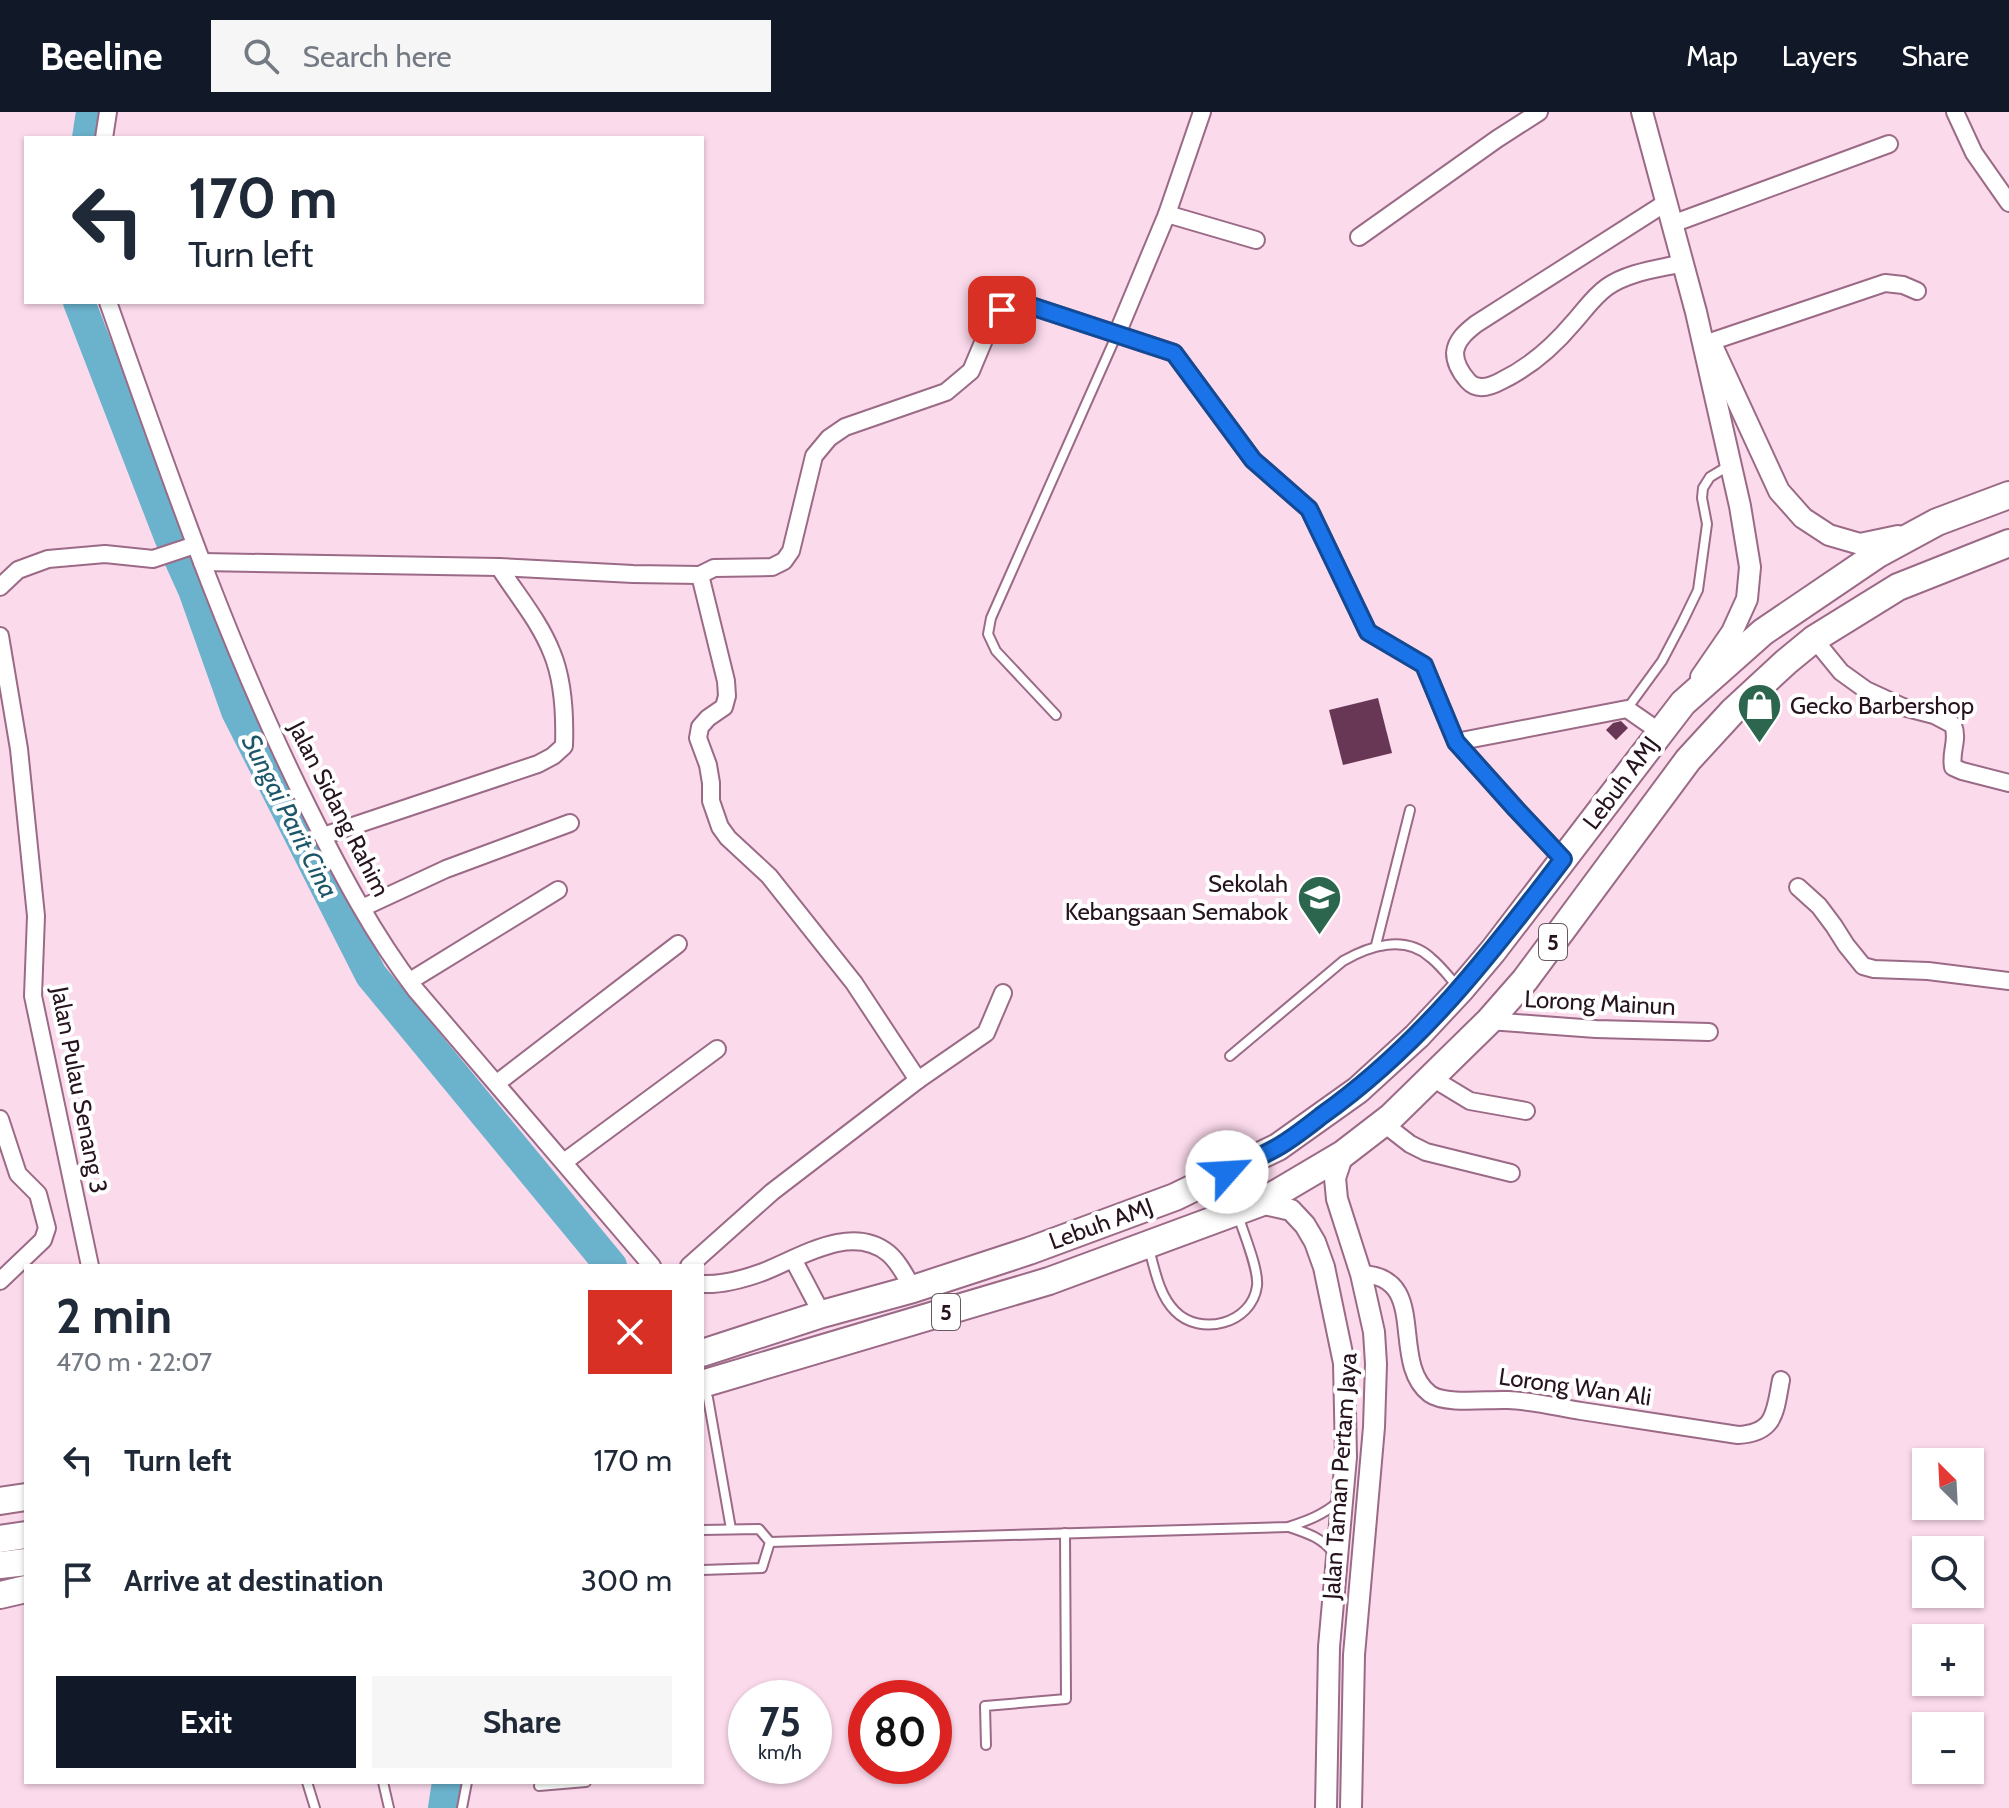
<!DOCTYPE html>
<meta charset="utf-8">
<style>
:root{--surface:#fff;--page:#f6f6f7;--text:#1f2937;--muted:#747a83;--accent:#111827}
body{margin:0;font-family:Cabin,sans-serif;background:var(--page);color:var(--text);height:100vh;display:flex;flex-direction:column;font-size:30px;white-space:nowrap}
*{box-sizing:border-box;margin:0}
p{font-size:26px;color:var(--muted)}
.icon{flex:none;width:44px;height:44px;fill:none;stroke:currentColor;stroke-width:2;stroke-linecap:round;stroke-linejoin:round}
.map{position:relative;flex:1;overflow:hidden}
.side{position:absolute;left:24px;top:1152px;width:680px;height:520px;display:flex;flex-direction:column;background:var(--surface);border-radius:0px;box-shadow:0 2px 6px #0004}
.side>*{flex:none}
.top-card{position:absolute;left:24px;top:24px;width:680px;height:168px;border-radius:0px;box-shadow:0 2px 6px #0004;background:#fff;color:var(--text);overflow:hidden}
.needle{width:52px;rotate:336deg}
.fabs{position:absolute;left:1912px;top:1336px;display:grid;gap:16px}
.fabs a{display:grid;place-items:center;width:72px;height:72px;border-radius:0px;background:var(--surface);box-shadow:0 2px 6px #0004;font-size:40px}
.speed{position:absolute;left:728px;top:1568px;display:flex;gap:16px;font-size:40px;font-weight:700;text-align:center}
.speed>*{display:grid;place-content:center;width:104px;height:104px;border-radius:50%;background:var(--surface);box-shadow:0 2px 6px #0004;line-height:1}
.speed small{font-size:20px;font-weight:400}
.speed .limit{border:12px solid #d22;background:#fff;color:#111}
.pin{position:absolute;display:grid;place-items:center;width:68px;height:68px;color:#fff;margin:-34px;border-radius:16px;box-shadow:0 4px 12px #0006}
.me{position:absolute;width:88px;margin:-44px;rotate:64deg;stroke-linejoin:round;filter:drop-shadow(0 0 6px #0008)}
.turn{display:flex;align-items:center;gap:28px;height:168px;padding:0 32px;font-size:36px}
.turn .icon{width:104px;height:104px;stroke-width:2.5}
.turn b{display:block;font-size:56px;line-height:68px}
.round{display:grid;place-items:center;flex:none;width:84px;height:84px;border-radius:0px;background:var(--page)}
.headline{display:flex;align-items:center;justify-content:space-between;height:136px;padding:0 32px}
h1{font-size:48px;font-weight:800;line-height:60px}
.button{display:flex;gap:16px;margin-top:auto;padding:16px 32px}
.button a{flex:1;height:92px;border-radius:0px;background:var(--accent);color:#fff;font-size:32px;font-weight:800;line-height:92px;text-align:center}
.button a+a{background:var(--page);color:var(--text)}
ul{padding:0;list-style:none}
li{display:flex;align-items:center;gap:24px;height:120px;padding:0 32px}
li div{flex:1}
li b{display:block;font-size:30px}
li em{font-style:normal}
header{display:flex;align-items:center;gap:48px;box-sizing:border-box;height:112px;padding:0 40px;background:var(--accent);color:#fff}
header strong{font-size:38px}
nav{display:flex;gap:44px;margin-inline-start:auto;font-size:28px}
.search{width:560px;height:72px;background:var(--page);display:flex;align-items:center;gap:20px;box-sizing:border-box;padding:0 28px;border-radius:0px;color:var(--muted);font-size:30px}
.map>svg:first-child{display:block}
</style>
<header>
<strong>Beeline</strong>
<div class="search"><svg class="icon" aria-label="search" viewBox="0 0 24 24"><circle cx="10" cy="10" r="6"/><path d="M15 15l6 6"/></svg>Search here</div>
<nav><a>Map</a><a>Layers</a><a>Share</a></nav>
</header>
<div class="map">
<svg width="2009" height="1696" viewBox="0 0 2009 1696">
<rect width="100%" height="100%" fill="#fbdaec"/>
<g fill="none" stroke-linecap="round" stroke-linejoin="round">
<!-- river -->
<g stroke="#6bb2cd" stroke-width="32">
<path d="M88 26 92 0"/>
<path d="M79 190 170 425 194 478 237 599 371 863 611 1154"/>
<path d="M444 1696 448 1670"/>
</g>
</g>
<!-- building -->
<g fill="#683755">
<path d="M1378 586 1392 641 1343 653 1329 598Z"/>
<path d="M1621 609 1628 616 1616 628 1606 618 1613 611Z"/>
</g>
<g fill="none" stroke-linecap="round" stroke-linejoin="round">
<defs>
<g id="service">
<path d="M1627 597 1662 549 1682 511 1698 478 1707 412 1702 386 1703 376 1710 365 1730 353"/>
<path d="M1056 603 996 539 988 522 991 506 1117 222"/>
<path d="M1376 833 1410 698"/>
<path d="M1230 944 1343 849C1369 834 1405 822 1431 846 1441 854 1449 865 1457 874"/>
<path d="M1149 1137C1155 1158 1159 1183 1175 1199 1200 1225 1252 1212 1257 1174 1259 1157 1243 1120 1238 1103"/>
<path d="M708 1286 731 1417"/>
<path d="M1289 1415C1307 1421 1323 1426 1334 1442"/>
<path d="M702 1418 759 1417 770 1430 762 1456 702 1458"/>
<path d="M770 1430 1288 1415C1307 1409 1323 1403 1338 1390"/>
<path d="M986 1633 985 1594 1066 1587 1065 1421"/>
<path d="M307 1670 315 1696"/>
<path d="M383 1670 389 1696"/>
<path d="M539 1674 586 1670"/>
<path d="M462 1696 467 1670"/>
</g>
<g id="minor">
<path d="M1955 0 1974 41 2009 91"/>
<path d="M104 26 108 0"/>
<path d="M1667 90 1476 212C1467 219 1456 228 1455 241 1455 251 1461 261 1468 269 1477 279 1490 275 1501 269 1530 255 1552 236 1573 211 1584 199 1593 185 1607 175 1628 160 1658 157 1683 151"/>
<path d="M1167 102 1256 128"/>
<path d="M1672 112 1889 32"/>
<path d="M1359 125 1497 27 1539 0"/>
<path d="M108 190C169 362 228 536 310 699 341 761 373 822 415 877L652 1154"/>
<path d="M1117 222 1167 102 1202 0"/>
<path d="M1710 230 1885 171 1903 173 1917 179"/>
<path d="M202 450 499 455 633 462 700 463 714 456 772 455 784 449 791 439 814 344 829 326 845 315 946 280 971 259 992 209 1002 198 1031 194 1174 241 1253 348 1309 397 1368 520 1424 553 1456 630 1516 697 1563 747"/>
<path d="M700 463 726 569 727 584 724 595 708 606 700 615 698 626 708 653 711 671V689L720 715 728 726 769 764 854 871 918 968"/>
<path d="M0 475 18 458 48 447 105 442 153 447 195 433"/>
<path d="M0 524 19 637 36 804 33 884 90 1154"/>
<path d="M1814 527 1841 560 1866 578 1903 595 1934 603 1953 613C1959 628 1950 639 1953 655L1962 659 2009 671"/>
<path d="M1456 630 1627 597 1660 620"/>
<path d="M323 724 538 652 553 644 564 634C565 604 564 570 552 541 540 510 517 483 499 455"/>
<path d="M1798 775 1819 794 1834 814 1846 833 1863 854 1874 857 1928 859 2009 869"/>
<path d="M362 796 446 757 570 711"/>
<path d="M410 869 558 778"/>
<path d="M1489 909 1596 917 1709 920"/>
<path d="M1432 966 1470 989 1526 999"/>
<path d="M497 971 678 832"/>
<path d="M0 1007 18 1062 38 1082 47 1116 43 1128 0 1169"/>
<path d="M1383 1011 1410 1032 1426 1040 1511 1061"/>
<path d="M564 1050 717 937"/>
<path d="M793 1147 822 1202"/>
<path d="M689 1154 772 1080 918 968 986 921 1003 881"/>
<path d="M1361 1162C1431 1164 1388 1250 1430 1282 1445 1293 1489 1287 1508 1288 1532 1289 1557 1295 1581 1299 1633 1307 1686 1315 1738 1323 1776 1321 1775 1299 1781 1268"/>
<path d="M702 1172C723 1173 744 1167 763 1160 799 1146 851 1111 888 1141 899 1150 906 1165 913 1177"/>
</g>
<g id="tertiary">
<path d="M1642 0 1696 200 1740 394 1750 455 1747 487 1732 520 1701 565"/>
<path d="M1713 236 1779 379 1803 406 1829 423 1860 432 1898 424"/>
<path d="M1343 1042 1335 1066 1337 1087 1361 1162 1374 1220 1376 1252 1374 1315 1354 1543 1351 1696"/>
<path d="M1260 1091 1291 1098 1305 1113 1315 1130 1324 1155 1344 1251 1346 1345 1329 1535 1326 1696"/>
</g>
<g id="trunk">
<path d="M702 1241 822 1202 913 1177 1029 1139 1175 1085 1278 1035 1358 978 1417 924 1460 878 1493 839 1683 591 1763 520 1878 442 1937 410 2009 383"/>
<path d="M702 1272 1049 1169 1260 1091 1343 1042 1391 1005 1489 909 1525 868 1688 648 1733 599 1786 550 1814 527 1898 475 2009 431"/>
<path d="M0 1389 26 1385"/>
<path d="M0 1427 26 1423"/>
<path d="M0 1453 26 1450"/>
<path d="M0 1483 26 1477"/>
</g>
</defs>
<!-- service casing -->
<use href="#service" stroke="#9b6a86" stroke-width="12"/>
<!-- minor casing -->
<use href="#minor" stroke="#9b6a86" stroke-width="20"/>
<!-- tertiary casing -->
<use href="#tertiary" stroke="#9b6a86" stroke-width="24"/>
<!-- trunk casing -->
<use href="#trunk" stroke="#9b6a86" stroke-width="30"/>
<!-- service -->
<use href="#service" stroke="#fff" stroke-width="8"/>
<!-- minor -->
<use href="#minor" stroke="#fff" stroke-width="16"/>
<!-- tertiary -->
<use href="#tertiary" stroke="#fff" stroke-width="20"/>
<!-- trunk -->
<use href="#trunk" stroke="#fff" stroke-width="26"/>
</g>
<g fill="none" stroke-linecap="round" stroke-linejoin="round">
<defs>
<path id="route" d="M1002 198 1031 194 1174 241 1253 348 1309 397 1368 520 1424 553 1456 630 1516 697 1563 747C1491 842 1420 934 1321 1004 1307 1015 1292 1027 1276 1036 1260 1045 1243 1052 1227 1060"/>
</defs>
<!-- route casing -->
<use href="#route" stroke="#114b97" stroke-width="20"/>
<!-- route -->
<use href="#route" stroke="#1a73e8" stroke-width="14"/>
</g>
<!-- icons -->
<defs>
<symbol id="shop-pin" viewBox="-11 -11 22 30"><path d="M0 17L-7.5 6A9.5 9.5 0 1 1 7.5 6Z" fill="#2d664f" stroke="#fff"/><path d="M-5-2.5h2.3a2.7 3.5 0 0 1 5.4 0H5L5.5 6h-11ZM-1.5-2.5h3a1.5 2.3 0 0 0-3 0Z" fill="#fff"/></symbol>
<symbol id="school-pin" viewBox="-11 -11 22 30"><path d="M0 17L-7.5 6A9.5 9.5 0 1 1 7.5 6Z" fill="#2d664f" stroke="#fff"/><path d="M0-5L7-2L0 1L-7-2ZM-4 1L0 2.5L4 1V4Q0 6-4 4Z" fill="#fff"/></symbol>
</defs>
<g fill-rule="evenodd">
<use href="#shop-pin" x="1734" y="568" width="51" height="69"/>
<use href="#school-pin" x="1294" y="760" width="51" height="69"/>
</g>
<g text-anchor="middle" stroke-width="8" stroke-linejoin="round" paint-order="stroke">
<!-- shield labels -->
<g fill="#fff" stroke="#675a62" stroke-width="2">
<rect x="1539" y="812" width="28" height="36" rx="6"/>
<rect x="932" y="1182" width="28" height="36" rx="6"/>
</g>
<g font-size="22" font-weight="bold" fill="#26131e">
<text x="1553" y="838">5</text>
<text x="946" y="1208">5</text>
</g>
<!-- poi labels -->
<g font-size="24" fill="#26131e" stroke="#fff" text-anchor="start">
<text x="1790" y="602">Gecko Barbershop</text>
<text x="1288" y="780" text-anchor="end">Sekolah<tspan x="1288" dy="28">Kebangsaan Semabok</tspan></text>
</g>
<!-- street labels -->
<g font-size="24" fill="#26131e" stroke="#fff">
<text transform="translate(1621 671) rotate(-53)" y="8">Lebuh AMJ</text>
<text transform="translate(339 697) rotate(63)" y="8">Jalan Sidang Rahim</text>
<text transform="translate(1600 891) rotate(3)" y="8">Lorong Mainun</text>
<text transform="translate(79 978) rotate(79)" y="8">Jalan Pulau Senang 3</text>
<text transform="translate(1101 1112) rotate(-20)" y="8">Lebuh AMJ</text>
<text transform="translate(1575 1275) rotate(8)" y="8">Lorong Wan Ali</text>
<text transform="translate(1340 1364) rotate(-86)" y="8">Jalan Taman Pertam Jaya</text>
</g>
<!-- water labels -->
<g font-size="26" font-style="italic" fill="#1c5669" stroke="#fff">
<text transform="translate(290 704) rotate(63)" y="9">Sungai Parit Cina</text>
</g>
</g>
</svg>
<div class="fabs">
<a><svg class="needle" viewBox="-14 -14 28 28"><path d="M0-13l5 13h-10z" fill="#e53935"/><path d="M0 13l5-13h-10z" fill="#747a83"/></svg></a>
<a><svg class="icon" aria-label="search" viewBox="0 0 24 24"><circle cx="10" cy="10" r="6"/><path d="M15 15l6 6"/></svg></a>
<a>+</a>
<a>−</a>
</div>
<div class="speed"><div>75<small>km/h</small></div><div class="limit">80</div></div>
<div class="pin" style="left:1002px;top:198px;background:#d93025"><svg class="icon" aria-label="arrive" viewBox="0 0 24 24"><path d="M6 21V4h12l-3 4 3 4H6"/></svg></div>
<svg class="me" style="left:1227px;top:1060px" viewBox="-20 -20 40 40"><circle r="19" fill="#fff"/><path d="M0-13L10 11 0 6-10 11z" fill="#1a73e8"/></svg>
<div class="top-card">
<div class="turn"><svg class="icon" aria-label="left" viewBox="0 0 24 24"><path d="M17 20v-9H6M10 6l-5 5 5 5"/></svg><div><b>170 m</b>Turn left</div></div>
</div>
<section class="side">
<div class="headline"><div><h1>2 min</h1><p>470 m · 22:07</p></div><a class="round" style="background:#d93025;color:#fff"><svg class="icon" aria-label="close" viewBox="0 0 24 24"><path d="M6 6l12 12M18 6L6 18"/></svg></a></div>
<ul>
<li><svg class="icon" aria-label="left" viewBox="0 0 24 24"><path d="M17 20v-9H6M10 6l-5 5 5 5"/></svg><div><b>Turn left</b></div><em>170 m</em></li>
<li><svg class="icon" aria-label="arrive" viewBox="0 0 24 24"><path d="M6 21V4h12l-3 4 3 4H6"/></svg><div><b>Arrive at destination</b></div><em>300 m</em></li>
</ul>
<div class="button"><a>Exit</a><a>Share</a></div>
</section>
</div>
